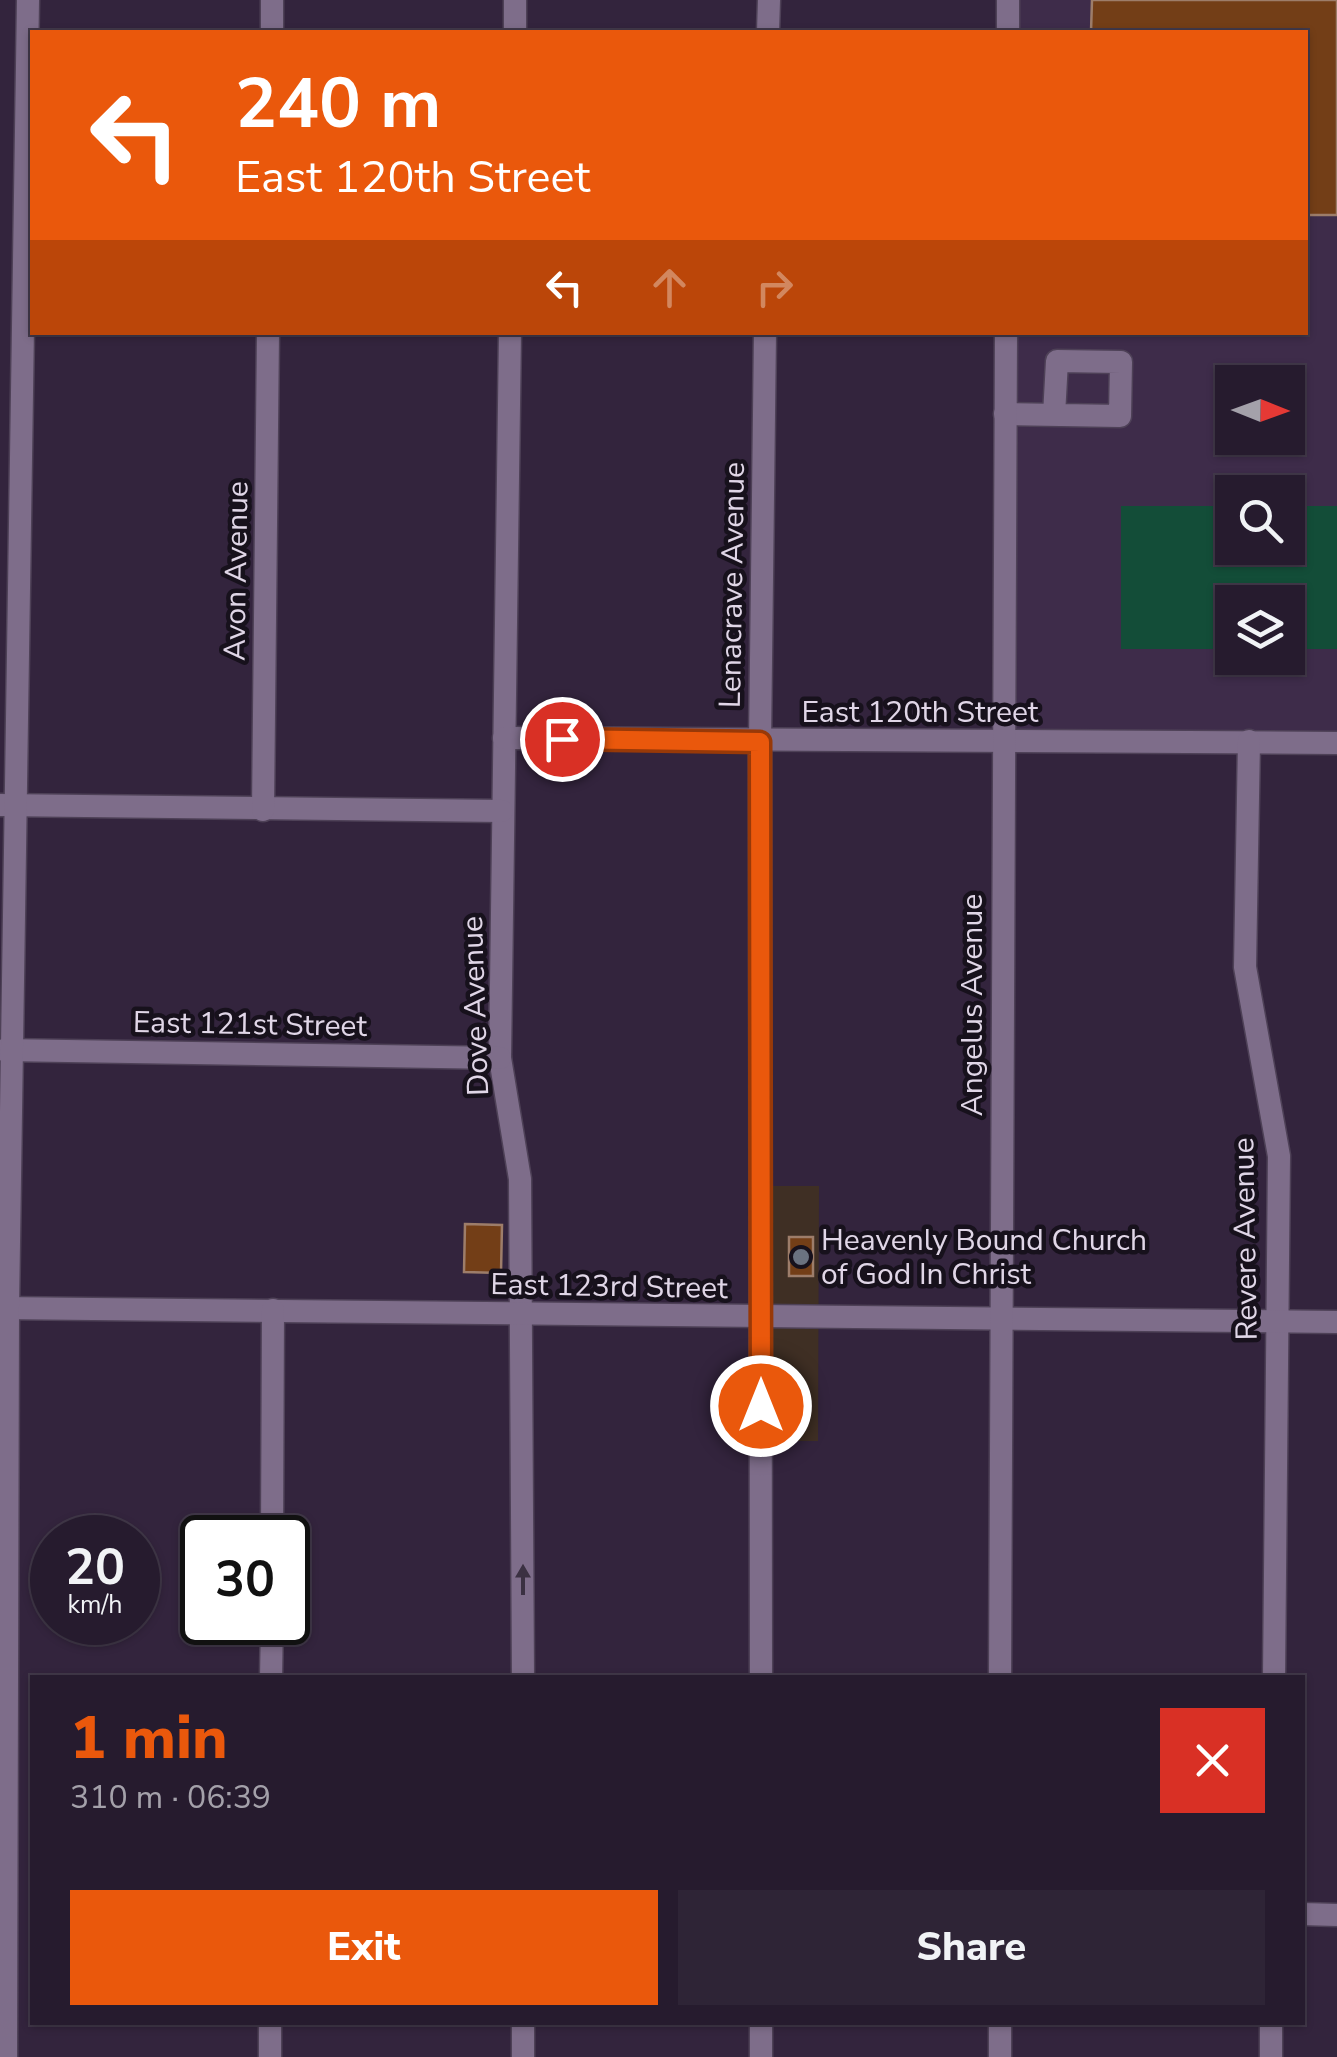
<!DOCTYPE html>
<meta charset="utf-8">
<style>
:root{--surface:#261b2e;--page:#2e2436;--text:#f1f3f6;--muted:#a4a1aa;--line:#42394a;--accent:#ea580c}
body{margin:0;font-family:"Nunito Sans",sans-serif;background:var(--page);color:var(--text);height:100vh;display:flex;flex-direction:column;font-size:38px;white-space:nowrap}
*{box-sizing:border-box;margin:0}
p{font-size:32px;color:var(--muted)}
.icon{flex:none;width:55px;height:55px;fill:none;stroke:currentColor;stroke-width:2;stroke-linecap:round;stroke-linejoin:round}
.map{position:relative;flex:1;overflow:hidden}
.panel{position:absolute;left:30px;top:1675px;width:1275px;height:350px;display:flex;flex-direction:column;background:var(--surface);border-radius:0px;box-shadow:0 2px 8px #0004,0 0 0 2px var(--line)}
.panel>*{flex:none}
.hud{position:absolute;left:30px;top:30px;width:1278px;height:305px;border-radius:0px;box-shadow:0 2px 8px #0004,0 0 0 2px var(--line);background:#ea580c;color:#fff;overflow:hidden}
.needle{width:65px;rotate:91deg}
.tools{position:absolute;left:1215px;top:365px;display:grid;gap:20px}
.tools a{display:grid;place-items:center;width:90px;height:90px;border-radius:0px;background:var(--surface);box-shadow:0 2px 8px #0004,0 0 0 2px var(--line);font-size:50px}
.speed{position:absolute;left:30px;top:1515px;display:flex;gap:20px;font-size:50px;font-weight:700;text-align:center}
.speed>*{display:grid;place-content:center;width:130px;height:130px;border-radius:50%;background:var(--surface);box-shadow:0 2px 8px #0004,0 0 0 2px var(--line);line-height:1}
.speed small{font-size:25px;font-weight:400}
.speed .limit{border:5px solid #111;border-radius:15px;background:#fff;color:#111}
.pin{position:absolute;display:grid;place-items:center;width:85px;height:85px;color:#fff;margin:-42px;border:5px solid #fff;border-radius:50%;box-shadow:0 2px 10px #0007}
.me{position:absolute;width:110px;margin:-55px;rotate:0deg;stroke-linejoin:round;filter:drop-shadow(0 0 8px #0008)}
.turn{display:flex;align-items:center;gap:35px;height:210px;padding:0 40px;font-size:45px}
.turn .icon{width:130px;height:130px;stroke-width:2.5}
.turn b{display:block;font-size:70px;line-height:85px}
.lanes{display:flex;align-items:center;height:95px;padding:0 40px;background:#0003;justify-content:center;gap:50px;direction:ltr}
.lanes .off{opacity:.35}
.round{display:grid;place-items:center;flex:none;width:105px;height:105px;border-radius:0px;background:var(--page)}
.head{display:flex;align-items:center;justify-content:space-between;height:170px;padding:0 40px}
h1{font-size:60px;font-weight:800;line-height:75px;color:var(--accent)}
.button{display:flex;gap:20px;margin-top:auto;padding:20px 40px}
.button a{flex:1;height:115px;border-radius:0px;background:var(--accent);color:#fff;font-size:40px;font-weight:800;line-height:115px;text-align:center}
.button a+a{background:var(--page);color:var(--text)}
.map>svg:first-child{display:block}
</style>
<div class="map">
<svg width="1337" height="2057" viewBox="0 0 1337 2057">
<rect width="100%" height="100%" fill="#33243d"/>
<!-- commercial -->
<path fill="#3f2f24" d="M760 1186H819L818 1441H761Z"/>
<!-- built -->
<path fill="#3e2c4a" fill-rule="evenodd" d="M1008 0H1337V743L1003 742 1006 333 1305 332V32H1008ZM1232 382H1288V438H1232ZM1232 492H1288V548H1232ZM1232 602H1288V658H1232Z"/>
<!-- green -->
<path fill="#134d38" d="M1121 506H1232V548H1288V506H1337V649H1288V602H1232V649H1121Z"/>
<!-- building -->
<g fill="#733e17" stroke="#9d7d6a" stroke-width="2.5">
<path d="M1092 0H1337V215H1305V32H1091Z"/>
<path d="M465 1224 502 1225 501 1273 464 1272Z"/>
<rect x="789" y="1237" width="24" height="39"/>
</g>
<g fill="none" stroke-linecap="round" stroke-linejoin="round">
<defs>
<g id="minor">
<path d="M272 32V0"/>
<path d="M515 32V0"/>
<path d="M768 32 769 0"/>
<path d="M1008 32V0"/>
<path d="M510 332 500 1058 520 1179 523 1678"/>
<path d="M1005 414 1120 416 1121 362 1057 361 1054 415"/>
<path d="M504 738 1337 743"/>
<path d="M1249 741 1245 967 1279 1156 1274 1678"/>
<path d="M0 805 502 811"/>
<path d="M263 810 268 332"/>
<path d="M4 1050 500 1058"/>
<path d="M0 1308 1337 1322"/>
<path d="M272 1538 273 1310"/>
<path d="M271 1678 272 1622"/>
<path d="M761 1678 760 742 765 332"/>
<path d="M1000 1678 1006 332"/>
<path d="M1302 1914 1337 1915"/>
<path d="M1000 2022V2057"/>
<path d="M6 2057 8 1308 28 0"/>
<path d="M270 2057V2022"/>
<path d="M523 2057V2022"/>
<path d="M761 2057V2022"/>
<path d="M1271 2057V2022"/>
</g>
</defs>
<!-- minor casing -->
<use href="#minor" stroke="#4e4157" stroke-width="25"/>
<!-- minor -->
<use href="#minor" stroke="#7e6d8a" stroke-width="22"/>
</g>
<!-- one-way arrows -->
<defs><path id="oneway-solid" d="M-6-.8H1V-3.2L6.5 0L1 3.2V.8H-6Z" transform="scale(2.5)"/></defs>
<use fill="#3b3142" href="#oneway-solid" transform="translate(523 1580) rotate(-90)"/>
<g fill="none" stroke-linecap="round" stroke-linejoin="round">
<defs>
<path id="route" d="M562 739 760 742 761 1406"/>
</defs>
<!-- route casing -->
<use href="#route" stroke="#983908" stroke-width="25"/>
<!-- route -->
<use href="#route" stroke="#ea580c" stroke-width="18"/>
</g>
<!-- markers -->
<circle fill="#6b7280" stroke="#17111c" stroke-width="4" cx="801" cy="1257" r="10"/>
<g text-anchor="middle" stroke-width="9" stroke-linejoin="round" paint-order="stroke">
<!-- street labels -->
<g font-size="30" fill="#e0d6e7" stroke="#17111c">
<text transform="translate(236 571) rotate(-89)" y="10">Avon Avenue</text>
<text transform="translate(732 585) rotate(-89)" y="10">Lenacrave Avenue</text>
<text x="920" y="722">East 120th Street</text>
<text transform="translate(972 1005) rotate(-90)" y="10">Angelus Avenue</text>
<text transform="translate(475 1006) rotate(-92)" y="10">Dove Avenue</text>
<text transform="translate(250 1024) rotate(1)" y="10">East 121st Street</text>
<text transform="translate(1245 1239) rotate(-91)" y="10">Revere Avenue</text>
<text transform="translate(609 1286) rotate(1)" y="10">East 123rd Street</text>
</g>
<!-- poi labels -->
<g font-size="30" fill="#e0d6e7" stroke="#17111c" text-anchor="start">
<text x="821" y="1250">Heavenly Bound Church<tspan x="821" dy="34">of God In Christ</tspan></text>
</g>
</g>
</svg>
<div class="tools">
<a><svg class="needle" viewBox="-14 -14 28 28"><path d="M0-13l5 13h-10z" fill="#e53935"/><path d="M0 13l5-13h-10z" fill="#a4a1aa"/></svg></a>
<a><svg class="icon" aria-label="search" viewBox="0 0 24 24"><circle cx="10" cy="10" r="6"/><path d="M15 15l6 6"/></svg></a>
<a><svg class="icon" aria-label="layers" viewBox="0 0 24 24"><path d="M12 4l9 5-9 5-9-5zM3 14l9 5 9-5"/></svg></a>
</div>
<div class="speed"><div>20<small>km/h</small></div><div class="limit">30</div></div>
<div class="pin" style="left:562px;top:739px;background:#d93025"><svg class="icon" aria-label="arrive" viewBox="0 0 24 24"><path d="M6 21V4h12l-3 4 3 4H6"/></svg></div>
<svg class="me" style="left:761px;top:1406px" viewBox="-20 -20 40 40"><circle r="17" fill="#ea580c" stroke="#fff" stroke-width="3"/><path d="M0-11L8 9 0 5-8 9z" fill="#fff"/></svg>
<div class="hud">
<div class="turn"><svg class="icon" aria-label="left" viewBox="0 0 24 24"><path d="M17 20v-9H6M10 6l-5 5 5 5"/></svg><div><b>240 m</b>East 120th Street</div></div>
<div class="lanes"><svg class="icon" aria-label="left" viewBox="0 0 24 24"><path d="M17 20v-9H6M10 6l-5 5 5 5"/></svg><svg class="icon off" aria-label="ahead" viewBox="0 0 24 24"><path d="M12 20V5M6 11l6-6 6 6"/></svg><svg class="icon off" aria-label="right" viewBox="0 0 24 24"><path d="M7 20v-9h11M14 6l5 5-5 5"/></svg></div>
</div>
<section class="panel">
<div class="head"><div><h1>1 min</h1><p>310 m · 06:39</p></div><a class="round" style="background:#d93025;color:#fff"><svg class="icon" aria-label="close" viewBox="0 0 24 24"><path d="M6 6l12 12M18 6L6 18"/></svg></a></div>
<div class="button"><a>Exit</a><a>Share</a></div>
</section>
</div>
